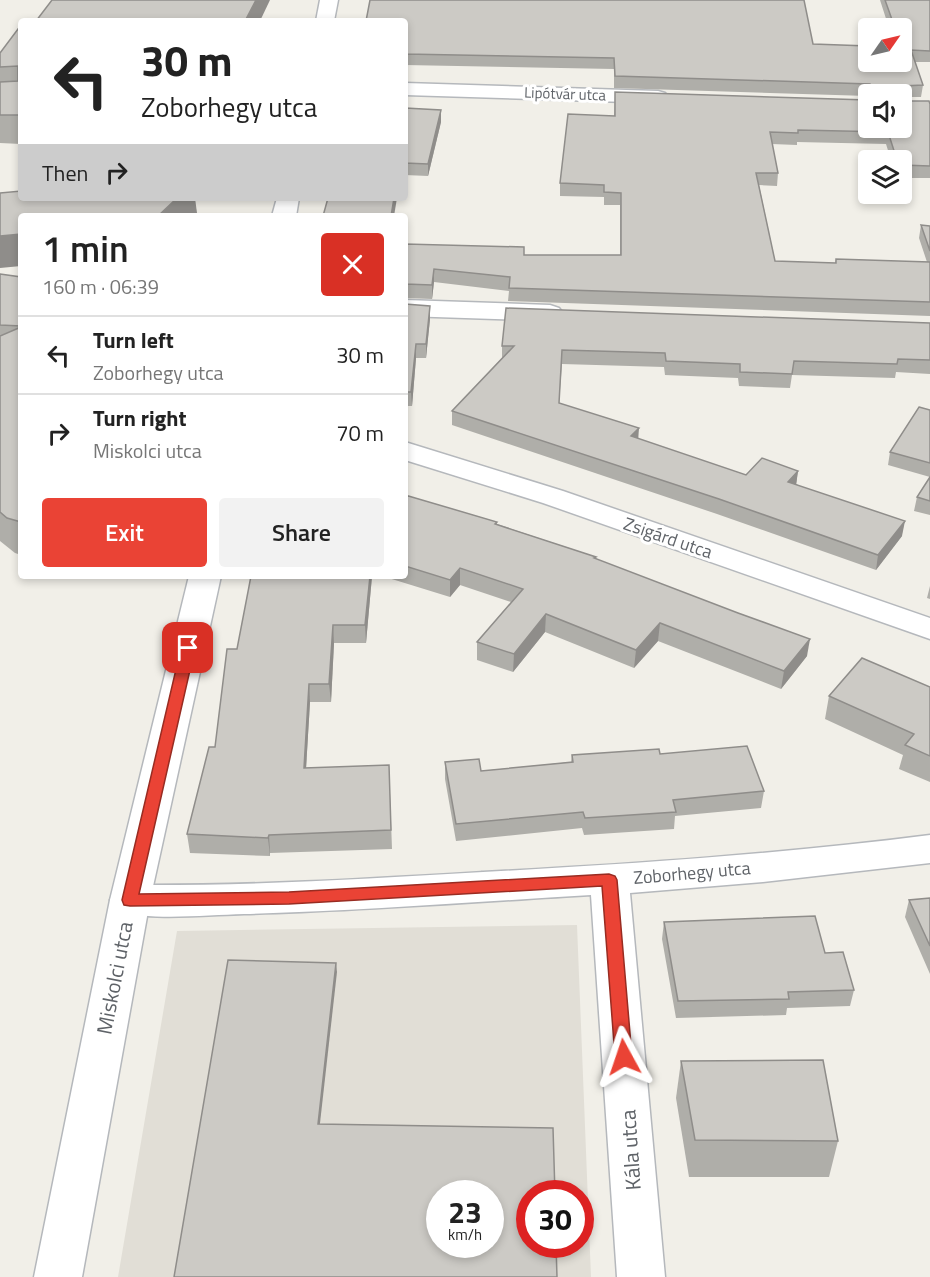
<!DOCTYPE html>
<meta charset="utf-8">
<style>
:root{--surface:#fff;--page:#f2f2f2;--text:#222;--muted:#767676;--line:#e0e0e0;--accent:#ea4335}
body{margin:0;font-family:"Titillium Web",sans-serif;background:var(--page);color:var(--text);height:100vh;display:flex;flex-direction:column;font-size:22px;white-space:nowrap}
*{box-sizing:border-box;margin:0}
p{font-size:20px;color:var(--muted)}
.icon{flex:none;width:33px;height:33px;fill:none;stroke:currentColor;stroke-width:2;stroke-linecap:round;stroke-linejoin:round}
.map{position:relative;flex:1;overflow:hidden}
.sheet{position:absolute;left:18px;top:213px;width:390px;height:366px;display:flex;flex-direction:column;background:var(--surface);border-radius:6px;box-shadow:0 3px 9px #0003}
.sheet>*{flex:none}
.top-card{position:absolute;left:18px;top:18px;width:390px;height:183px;border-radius:6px;box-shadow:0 3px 9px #0003;background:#fff;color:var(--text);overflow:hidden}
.needle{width:39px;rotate:56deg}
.controls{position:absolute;left:858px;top:18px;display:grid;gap:12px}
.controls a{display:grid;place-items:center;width:54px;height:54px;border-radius:6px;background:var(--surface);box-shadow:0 3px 9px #0003;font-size:30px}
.speed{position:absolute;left:426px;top:1180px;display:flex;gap:12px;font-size:30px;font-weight:700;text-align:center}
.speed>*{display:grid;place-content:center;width:78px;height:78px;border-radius:50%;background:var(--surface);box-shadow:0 3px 9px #0003;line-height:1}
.speed small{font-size:15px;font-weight:400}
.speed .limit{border:9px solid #d22;background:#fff;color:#111}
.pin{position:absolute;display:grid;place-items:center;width:51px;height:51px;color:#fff;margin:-26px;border-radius:12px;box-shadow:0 3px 9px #0006}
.me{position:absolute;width:66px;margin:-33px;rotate:355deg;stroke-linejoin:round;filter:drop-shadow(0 0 4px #0008)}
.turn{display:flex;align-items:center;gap:21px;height:126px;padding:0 24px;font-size:27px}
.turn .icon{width:78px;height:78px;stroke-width:2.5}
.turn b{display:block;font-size:42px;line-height:51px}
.then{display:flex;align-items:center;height:57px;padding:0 24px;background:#0003;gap:12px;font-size:22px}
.round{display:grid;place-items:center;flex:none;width:63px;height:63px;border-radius:6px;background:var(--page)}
.headline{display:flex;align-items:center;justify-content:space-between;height:102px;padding:0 24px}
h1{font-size:36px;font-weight:600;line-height:45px}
.action{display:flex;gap:12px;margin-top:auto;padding:12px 24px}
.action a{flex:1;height:69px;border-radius:6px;background:var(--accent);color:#fff;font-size:24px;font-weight:600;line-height:69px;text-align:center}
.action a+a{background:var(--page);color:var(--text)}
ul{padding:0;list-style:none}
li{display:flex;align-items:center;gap:18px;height:78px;padding:0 24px;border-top:2px solid var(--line)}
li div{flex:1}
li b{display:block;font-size:22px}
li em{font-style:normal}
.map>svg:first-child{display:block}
</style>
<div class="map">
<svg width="930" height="1277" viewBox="0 0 930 1277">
<rect width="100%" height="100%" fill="#f1efe8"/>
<!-- education -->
<path fill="#e1ded6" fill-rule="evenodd" d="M577 925 591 1277H118L177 931ZM440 1194H490V1245H440ZM530 1194H580V1245H530Z"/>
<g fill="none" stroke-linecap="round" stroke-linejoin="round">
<defs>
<g id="minor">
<path d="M405 83 658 91 665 93 668 97 665 101 658 103 405 95Z"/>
<path d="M405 300 550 305 559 308 563 313 559 318 550 321 405 316Z"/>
<path d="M405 442 563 491 930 618V639L543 503 405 460Z"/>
<path d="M930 835V863L763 882 630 893 665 1277H617L591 895C475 902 359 911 244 914 207 915 150 921 116 911L110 900 116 889 130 885C248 886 365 879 483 872 633 864 781 854 930 835Z"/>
</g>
<g id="tertiary">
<path d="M320 0H338L334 21H316Z"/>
<path d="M277 198H299L296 216H272Z"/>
<path d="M189 576H221L150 900 82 1277H34L110 900Z"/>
</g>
</defs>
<!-- minor casing -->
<use href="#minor" stroke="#b5b8bc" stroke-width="3"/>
<!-- tertiary casing -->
<use href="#tertiary" stroke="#b5b8bc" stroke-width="3"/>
<!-- minor -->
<use href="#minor" fill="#fff" fill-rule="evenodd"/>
<!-- tertiary -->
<use href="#tertiary" fill="#fff" fill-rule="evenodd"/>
</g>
<!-- wall -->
<g fill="#afaea9">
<path d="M880 0H930V62H915L923 85 921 97H902V99L904 101 930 104V178H902V160H891L886 144 797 142V145L772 144 778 173 777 186 759 185 775 261 835 263 836 259 927 262 919 238 921 225 930 226V316L508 301 509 291 434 282 432 299 405 298V244L524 255H620V205H604V197L560 196V183L614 116 615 92 868 100 902 94H868V96L614 88V69L405 65V21L813 44 902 62V28H889Z"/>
<path d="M21 25V144L0 143V53Z"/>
<path d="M405 108 441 110V122L428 176 405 175Z"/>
<path d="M0 274 21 277V555L15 553 0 541Z"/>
<path d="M405 304 430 306V319L426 358H416L412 406H405Z"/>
<path d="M930 323V374L896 372 895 378 792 375 790 388 739 386 738 378 665 375 664 367 562 364 559 403 638 439 746 475 798 471 796 484 902 536 876 570 717 514 452 425V411L502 358V346Z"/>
<path d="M930 410V515L914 511 917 497 930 477 888 465 890 452Z"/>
<path d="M405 495 497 522V524L596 557 595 559 807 656 781 689 658 641 634 668 545 632 513 672 477 660V642L511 602 460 585 450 597 382 576H405Z"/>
<path d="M372 576 366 643H334L331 702H310L306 768 389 765 392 849 270 853V856L190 853 187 834 215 747 237 649Z"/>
<path d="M930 586V599L927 598Z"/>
<path d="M930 687V782L899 769 903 755 825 719 829 696Z"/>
<path d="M660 754 764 791 761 808 675 816 674 829 584 835 582 828 456 841 445 779V762L481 771 571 762 572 755Z"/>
<path d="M930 898V974L905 917 909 900Z"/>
<path d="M664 922 825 953 854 990 850 1006 787 1008 786 1015 676 1018 662 939Z"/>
<path d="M681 1061 838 1141 829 1177H689L676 1098Z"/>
</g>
<!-- shaded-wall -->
<g fill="#8f8d8a">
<path d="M256 0H270L260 21H245Z"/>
<path d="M441 110V122L428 176V164Z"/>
<path d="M177 198H195L197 213 193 216H158Z"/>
<path d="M394 198H397L394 216H391Z"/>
<path d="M21 234V266L0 268V236Z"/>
<path d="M434 269V282L432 299V285Z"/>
<path d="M430 306V319L426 358V344Z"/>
<path d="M416 344V358L412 406 411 392Z"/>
<path d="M639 428 638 442 631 436Z"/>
<path d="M798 471 796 486 788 482Z"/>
<path d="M905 521 902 536 876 570 878 555Z"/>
<path d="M460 568V585L450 597V580Z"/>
<path d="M370 576H372L366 643 365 625Z"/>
<path d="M546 614 545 632 513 672 514 654Z"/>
<path d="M660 623 658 641 634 668 636 650Z"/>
<path d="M333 625 334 643 331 702 329 684Z"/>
<path d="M810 639 807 656 781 689 784 671Z"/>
<path d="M309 684 310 702 305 786 304 768Z"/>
<path d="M269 835 270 853V856L268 838Z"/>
<path d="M336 963 337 972 319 1132 318 1124Z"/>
</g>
<!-- building -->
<g fill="#cccac5" stroke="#8f8d8a" stroke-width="1.5" fill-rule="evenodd">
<path d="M52 0H256L245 21H36Z"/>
<path d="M370 0H804L813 44 868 46V62H902V28H895L885 0H930V51L911 50 923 85 902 86V99L904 101H929L930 104V166L902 165V160H897L888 132 798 130V133L770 132 778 173H756L775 261 836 263V259L930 262V302L509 288 510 277 434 269 432 285 405 284V244L524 247V255H621V193L604 192V185L560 183 568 114 615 116V92L868 100V128H902V94H872V86L870 84 615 76 614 58 405 54V21H366Z"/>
<path d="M21 25V115H0V82L18 81V66L0 67V53Z"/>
<path d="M405 108 441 110 428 164 405 163Z"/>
<path d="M21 191V198H177L158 216H21V234L0 236V193Z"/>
<path d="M328 198H394L391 216H323Z"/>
<path d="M921 225 930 226V251Z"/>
<path d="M0 274 21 277V326L0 325Z"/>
<path d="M405 304 430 306 426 344H416L411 392H405Z"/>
<path d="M506 308 930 323V360L898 359 897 364 794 361 792 374 740 372V364L666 361 665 353 562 350 559 403 639 428 631 436 746 475 762 458 798 471 788 482 905 521 878 555 719 499 452 411 514 346H502Z"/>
<path d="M21 327V522L7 518 0 512V336Z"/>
<path d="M919 407 930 410V463L890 452Z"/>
<path d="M930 477V501L917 497Z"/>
<path d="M405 495 497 522 495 524 596 557 594 558 738 613 810 639 784 671 660 623 636 650 546 614 514 654 477 642 523 589 460 568 450 580 405 566Z"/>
<path d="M251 576H370L365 625H333L329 684H309L304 768 389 765 391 830 269 835 268 838 187 834 209 747H215L227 649H237Z"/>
<path d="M862 658 930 687V756L905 745 914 734 829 696Z"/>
<path d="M747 746 764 791 673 800 676 812 585 818 583 812 456 824 445 762 479 759 481 771 573 762 572 755 659 749 660 754Z"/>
<path d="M930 898V946L909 900Z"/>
<path d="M815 916 825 953 843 952 854 990 788 992 789 999 678 1001 664 922Z"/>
<path d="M228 960 336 963 318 1124 553 1128 555 1194H530V1245H556L557 1277H174ZM440 1194H490V1245H440Z"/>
<path d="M823 1060 838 1141 695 1140 681 1061Z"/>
</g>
<!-- route -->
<path fill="#ea4335" stroke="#982c22" stroke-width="1.5" d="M188 643 195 648 139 894 289 892 609 874 615 876 617 880 632 1057 630 1062 624 1064 617 1062 615 1057 602 886 289 904 130 906 124 905 122 900 181 648Z"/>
<g text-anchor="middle" stroke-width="6" stroke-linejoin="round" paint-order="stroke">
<!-- far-street labels -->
<g font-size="15" fill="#5f6368" stroke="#fff">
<text transform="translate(565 94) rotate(2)" y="5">Lipótvár utca</text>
</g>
<!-- street labels -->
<g font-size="18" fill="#5f6368" stroke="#fff">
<text transform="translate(668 538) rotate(19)" y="6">Zsigárd utca</text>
<text transform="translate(692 873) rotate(-5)" y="6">Zoborhegy utca</text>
</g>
<!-- near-street labels -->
<g font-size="21" fill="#5f6368" stroke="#fff">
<text transform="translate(115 978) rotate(-79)" y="7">Miskolci utca</text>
<text transform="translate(631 1150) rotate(-94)" y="7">Kála utca</text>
</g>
</g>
</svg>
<div class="controls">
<a><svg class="needle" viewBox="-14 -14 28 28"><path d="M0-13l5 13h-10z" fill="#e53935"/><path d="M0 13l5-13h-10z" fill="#767676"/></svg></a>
<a><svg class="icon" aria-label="sound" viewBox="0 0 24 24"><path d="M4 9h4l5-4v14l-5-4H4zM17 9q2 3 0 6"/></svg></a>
<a><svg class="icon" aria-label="layers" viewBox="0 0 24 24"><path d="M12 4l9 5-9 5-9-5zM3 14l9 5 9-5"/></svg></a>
</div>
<div class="speed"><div>23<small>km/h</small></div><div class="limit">30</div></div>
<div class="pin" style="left:188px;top:648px;background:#d93025"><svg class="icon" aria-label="arrive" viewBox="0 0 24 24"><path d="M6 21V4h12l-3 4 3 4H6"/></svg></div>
<svg class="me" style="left:624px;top:1057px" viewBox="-20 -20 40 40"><path d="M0-17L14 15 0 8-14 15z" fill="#ea4335" stroke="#fff" stroke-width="4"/></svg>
<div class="top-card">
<div class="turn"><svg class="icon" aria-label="left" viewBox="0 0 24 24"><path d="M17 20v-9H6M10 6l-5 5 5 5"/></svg><div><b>30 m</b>Zoborhegy utca</div></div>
<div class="then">Then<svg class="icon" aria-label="right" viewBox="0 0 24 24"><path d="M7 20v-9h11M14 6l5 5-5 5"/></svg></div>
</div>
<section class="sheet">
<div class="headline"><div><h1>1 min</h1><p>160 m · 06:39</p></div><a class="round" style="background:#d93025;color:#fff"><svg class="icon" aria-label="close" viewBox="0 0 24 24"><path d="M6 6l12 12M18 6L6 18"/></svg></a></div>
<ul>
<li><svg class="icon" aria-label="left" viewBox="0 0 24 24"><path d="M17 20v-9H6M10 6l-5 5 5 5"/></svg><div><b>Turn left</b><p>Zoborhegy utca</p></div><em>30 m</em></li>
<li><svg class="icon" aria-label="right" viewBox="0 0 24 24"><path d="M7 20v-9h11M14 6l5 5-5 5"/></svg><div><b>Turn right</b><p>Miskolci utca</p></div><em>70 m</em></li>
</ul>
<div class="action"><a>Exit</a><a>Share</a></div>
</section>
</div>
